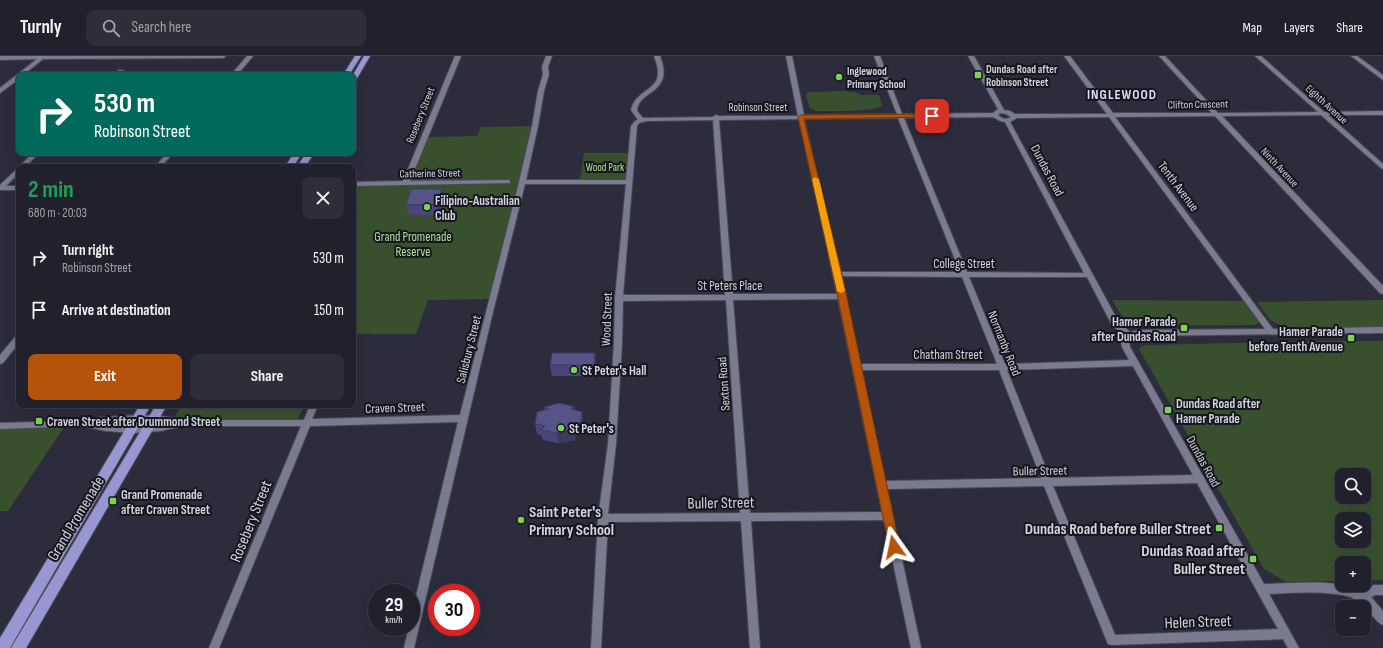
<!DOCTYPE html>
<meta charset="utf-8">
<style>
:root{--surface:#21212e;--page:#2d2e3a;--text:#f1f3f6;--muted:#a2a3aa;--line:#3e3e4a;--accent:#b45309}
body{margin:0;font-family:"Sofia Sans Condensed",sans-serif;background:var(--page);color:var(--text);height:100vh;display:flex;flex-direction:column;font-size:15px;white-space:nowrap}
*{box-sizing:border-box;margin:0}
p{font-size:13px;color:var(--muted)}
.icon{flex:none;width:22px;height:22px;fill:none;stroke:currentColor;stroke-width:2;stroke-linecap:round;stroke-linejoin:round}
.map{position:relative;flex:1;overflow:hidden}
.side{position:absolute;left:16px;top:108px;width:340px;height:244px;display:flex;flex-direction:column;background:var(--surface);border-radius:8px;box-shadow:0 4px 16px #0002,0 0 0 1px var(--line)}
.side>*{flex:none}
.hud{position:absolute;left:16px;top:16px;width:340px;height:84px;border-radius:8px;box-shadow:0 4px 16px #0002,0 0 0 1px var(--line);background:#00695c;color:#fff;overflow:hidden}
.fabs{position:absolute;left:1335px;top:412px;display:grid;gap:8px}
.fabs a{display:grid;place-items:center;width:36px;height:36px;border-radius:8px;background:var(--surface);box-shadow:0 4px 16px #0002,0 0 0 1px var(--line);font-size:20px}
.speed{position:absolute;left:368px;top:528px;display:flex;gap:8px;font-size:20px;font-weight:700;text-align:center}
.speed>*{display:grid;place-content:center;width:52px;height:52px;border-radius:50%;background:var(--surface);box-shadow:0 4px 16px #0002,0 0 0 1px var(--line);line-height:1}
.speed small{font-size:10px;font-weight:400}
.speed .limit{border:6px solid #d22;background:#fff;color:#111}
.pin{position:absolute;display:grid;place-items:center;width:34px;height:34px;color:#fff;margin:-17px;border-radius:8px;box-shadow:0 2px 6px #0006}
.me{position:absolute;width:44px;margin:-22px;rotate:348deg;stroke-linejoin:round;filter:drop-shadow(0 0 3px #0008)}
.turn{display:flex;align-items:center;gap:14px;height:84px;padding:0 12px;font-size:18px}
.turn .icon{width:52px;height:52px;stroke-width:2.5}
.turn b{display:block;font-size:28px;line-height:34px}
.round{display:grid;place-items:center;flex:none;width:42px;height:42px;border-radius:8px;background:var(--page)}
.overview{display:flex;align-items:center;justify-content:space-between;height:68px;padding:0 12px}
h1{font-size:24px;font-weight:700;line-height:30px;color:#1e9e55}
.primary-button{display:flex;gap:8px;margin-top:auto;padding:8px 12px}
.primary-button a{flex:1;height:46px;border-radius:8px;background:var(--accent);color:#fff;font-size:16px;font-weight:700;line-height:46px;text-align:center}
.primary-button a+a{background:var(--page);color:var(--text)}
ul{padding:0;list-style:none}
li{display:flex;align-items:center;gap:12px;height:52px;padding:0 12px}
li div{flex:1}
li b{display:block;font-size:15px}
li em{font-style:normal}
header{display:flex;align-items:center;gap:24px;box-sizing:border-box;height:56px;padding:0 20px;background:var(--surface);border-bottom:1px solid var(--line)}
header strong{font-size:19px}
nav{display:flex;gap:22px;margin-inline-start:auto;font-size:14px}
.search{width:280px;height:36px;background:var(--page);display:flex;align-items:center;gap:10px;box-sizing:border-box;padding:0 14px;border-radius:8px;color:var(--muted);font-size:15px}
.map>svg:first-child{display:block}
</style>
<header>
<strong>Turnly</strong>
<div class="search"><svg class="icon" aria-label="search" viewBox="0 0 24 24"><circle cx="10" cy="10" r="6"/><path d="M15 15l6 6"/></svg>Search here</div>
<nav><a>Map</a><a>Layers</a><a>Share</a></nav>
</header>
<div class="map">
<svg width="1383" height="592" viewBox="0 0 1383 592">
<rect width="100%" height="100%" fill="#2c2c3d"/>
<!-- green -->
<g fill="#39502f" fill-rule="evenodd">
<path d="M843 35 855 36 861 39H879L882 50C874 56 828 55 816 55L810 52 806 40 807 37 811 36Z"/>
<path d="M535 70 493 243 428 244 416 278H353V128L406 127 424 81 477 80 481 71Z"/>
<path d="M584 97H629L628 126 580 125Z"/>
<path d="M1112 244 1246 245 1261 266 1253 269 1140 270C1123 266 1121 258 1112 244Z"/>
<path d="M1383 244V272L1284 271 1270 264 1257 246Z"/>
<path d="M1327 285H1383V524L1364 525V507H1342V525L1286 526 1264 513 1139 293 1142 290 1148 289ZM1342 419H1364V441H1342ZM1342 463H1364V485H1342Z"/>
<path d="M181 349H304L298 363 169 372Z"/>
<path d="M66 368 8 455H0V371Z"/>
</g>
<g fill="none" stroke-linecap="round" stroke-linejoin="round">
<defs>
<g id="minor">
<path d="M0 0H226L223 2 43 3 23 19H19V23L0 37V32L37 3 0 4Z"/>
<path d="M247 0H253L237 19H231Z"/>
<path d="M455 0H461L410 125 508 124 510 125V127L353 130V126L403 125Z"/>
<path d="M546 0H552L548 11 549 18 544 35 538 70 526 124H626L631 70 635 65 638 64 631 54C637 29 669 37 654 0H660C675 39 638 33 637 55L643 62 713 61 716 59 718 60H798L786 0H792L804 59 897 58 874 0H880L902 58 993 57 998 53 968 0H974L1004 54 1010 55 1015 58H1107L1064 0H1070L1113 57H1212L1159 0H1165L1218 57 1318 56 1255 0H1261L1324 56 1383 55V59H1328L1383 108V113L1381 112 1321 59 1222 60 1383 230V238L1380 237 1215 60 1115 61 1273 273 1383 271V277L1139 280 1132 281 1129 286 1130 291 1264 528C1293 528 1335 522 1362 535L1374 529H1383V539H1375L1371 541 1383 555V569C1374 566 1369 551 1359 545 1340 533 1292 537 1269 538L1299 592H1288L1283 583 1112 589 1108 588 1044 430 887 433 921 592H911L884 464 751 465 760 592H750L741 465 608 466 601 592H591L598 462 608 388 614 287 615 242 626 128H525L491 264 414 592H404L409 571H411V561L458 366 310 370 219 592H209L301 370H184L160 375 133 377 106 375 83 370 0 373V367C25 366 49 366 74 364 111 361 147 355 184 364H304L310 349H318L312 363 460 359 519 126 532 70 538 35 543 18 542 11ZM1000 57 1006 58 1011 61C1006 64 1002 63 998 59ZM993 61 1000 65 1005 66 1084 217 967 216 904 62ZM1109 61 1265 273 1139 274 1130 276 1118 265 1010 66 1017 62ZM898 62 960 216H840L804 63ZM799 63 837 238H733L719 64ZM713 64 725 239H623L637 70 639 67 647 65ZM841 220 962 221 997 308H860ZM969 221H1087L1112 269 1125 280 1121 286 1122 291 1129 304 1005 308ZM838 243 882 456 750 457 733 244ZM726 244 740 457 608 458 616 388 622 287 623 245ZM1133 310 1193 419 1050 422 1007 314ZM861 314H999L1041 422 885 425ZM147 365 167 367 133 370 103 368ZM1197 427 1278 573 1115 579 1053 430Z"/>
<path d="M1351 0H1357L1383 19V24Z"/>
<path d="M119 14 124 15 120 19H114Z"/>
<path d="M33 97H39L25 111H19Z"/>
<path d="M167 97H173L161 111H155Z"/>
<path d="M19 112V117L6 130H19V134H0V129L17 113Z"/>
<path d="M19 279V287L3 307 0 308V299L16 280Z"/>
</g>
<g id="primary">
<path d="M355 0H361L349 19H343Z"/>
<path d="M364 0H370L356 24 353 26V19Z"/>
<path d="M294 97H302L293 111H285Z"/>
<path d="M306 97H314L305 111H297Z"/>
<path d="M140 349H151L10 592H0V582Z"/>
<path d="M156 349H167L26 592H11Z"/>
</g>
</defs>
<!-- minor casing -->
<use href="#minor" stroke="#4a4958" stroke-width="2"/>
<!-- primary casing -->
<use href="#primary" stroke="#4a4958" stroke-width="2"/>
<!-- minor -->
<use href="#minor" fill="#7b7b90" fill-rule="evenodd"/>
<!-- primary -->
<use href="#primary" fill="#9897d1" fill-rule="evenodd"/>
</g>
<!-- wall -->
<g fill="#4a4778">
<path d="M445 143 440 159H409L406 149Z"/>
<path d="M595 297 596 307 595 320H552L550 309Z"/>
<path d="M544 351 576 354 582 356 583 366 582 377 575 379 576 384 558 387 543 384 541 379 537 378 535 368 545 354Z"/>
</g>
<!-- shaded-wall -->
<g fill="#3c3a61">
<path d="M442 133 445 143 440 159 437 148Z"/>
<path d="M353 144 358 154 353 164Z"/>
<path d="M595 297 596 307 595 320 594 309Z"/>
<path d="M575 351 577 361 571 353Z"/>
<path d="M582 356 583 366 582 377 575 379 576 384 558 387 556 377 569 370Z"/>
</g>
<!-- building -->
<g fill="#56538b" stroke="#3c3a61">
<path d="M411 133H442L437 148 406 149Z"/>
<path d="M552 297H595L594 309H550Z"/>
<path d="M560 347 575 351 571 353 582 356 581 367 569 370 574 373 556 377 540 374 545 370 535 368 537 356 548 353 544 351Z"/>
</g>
<!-- route -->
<path fill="#b45309" stroke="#753606" d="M932 58 936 60 935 61 804 63 842 218 900 491 898 495 894 496 890 495 889 491 833 218 798 61 801 59Z"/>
<!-- slow -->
<path fill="#f59e0b" d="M815 121 819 123 845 235 841 237 837 235 812 123Z"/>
<!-- markers -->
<g fill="#7dd154" stroke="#15151d" stroke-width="1.5">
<rect x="974" y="15" width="8" height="8" rx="2"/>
<circle cx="839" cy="21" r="4"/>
<circle cx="427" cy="151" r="4"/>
<rect x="1180" y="268" width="8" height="8" rx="2"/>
<rect x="1347" y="278" width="8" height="8" rx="2"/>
<circle cx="574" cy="314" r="4"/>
<rect x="1164" y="350" width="8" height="8" rx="2"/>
<rect x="35" y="361" width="8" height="8" rx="2"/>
<circle cx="561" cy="372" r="4"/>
<rect x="109" y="441" width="8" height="8" rx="2"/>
<circle cx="521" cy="464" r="4"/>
<rect x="1215" y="468" width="8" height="8" rx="2"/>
<rect x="1249" y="499" width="8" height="8" rx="2"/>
</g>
<g text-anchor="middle" stroke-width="4" stroke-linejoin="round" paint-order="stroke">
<!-- far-poi labels -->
<g font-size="11" font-weight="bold" fill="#d3d3df" stroke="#15151d" text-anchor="start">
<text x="986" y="17">Dundas Road after<tspan x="986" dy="13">Robinson Street</tspan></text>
<text x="847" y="19">Inglewood<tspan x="847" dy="13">Primary School</tspan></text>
</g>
<!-- far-street labels -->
<g font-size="11" fill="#d3d3df" stroke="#15151d">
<text transform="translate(1198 48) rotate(-1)" y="4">Clifton Crescent</text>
<text transform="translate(1327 48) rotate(42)" y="4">Eighth Avenue</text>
<text x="758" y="55">Robinson Street</text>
<text transform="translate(420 59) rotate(-68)" y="4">Rosebery Street</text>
<text transform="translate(1280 111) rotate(47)" y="4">Ninth Avenue</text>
<text transform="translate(430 117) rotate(-1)" y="4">Catherine Street</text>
</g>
<!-- far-park labels -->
<g font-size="11" fill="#abe293" stroke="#15151d">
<text x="605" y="115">Wood Park</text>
</g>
<!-- street labels -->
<g font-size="13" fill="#d3d3df" stroke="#15151d">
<text transform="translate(1048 114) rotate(62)" y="5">Dundas Road</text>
<text transform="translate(1179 130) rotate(53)" y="5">Tenth Avenue</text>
<text x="964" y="212">College Street</text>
<text x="730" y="234">St Peters Place</text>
<text transform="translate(606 263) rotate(-88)" y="5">Wood Street</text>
<text transform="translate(1005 287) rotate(68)" y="5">Normanby Road</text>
<text transform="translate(468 293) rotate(-76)" y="5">Salisbury Street</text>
<text x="948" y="303">Chatham Street</text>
<text transform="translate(723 328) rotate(-94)" y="5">Sexton Road</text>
<text transform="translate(395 351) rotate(-2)" y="5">Craven Street</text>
<text transform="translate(1204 405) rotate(61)" y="5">Dundas Road</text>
<text transform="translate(1040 414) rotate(-1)" y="5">Buller Street</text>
</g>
<!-- poi labels -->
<g font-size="13" font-weight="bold" fill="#d3d3df" stroke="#15151d" text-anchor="start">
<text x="435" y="149">Filipino-Australian<tspan x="435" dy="15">Club</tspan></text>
<text x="1176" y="270" text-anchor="end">Hamer Parade<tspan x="1176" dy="15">after Dundas Road</tspan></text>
<text x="1343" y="280" text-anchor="end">Hamer Parade<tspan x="1343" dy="15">before Tenth Avenue</tspan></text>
<text x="582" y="319">St Peter's Hall</text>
<text x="1176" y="352">Dundas Road after<tspan x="1176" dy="15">Hamer Parade</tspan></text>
<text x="47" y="370">Craven Street after Drummond Street</text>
<text x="569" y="377">St Peter's</text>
<text x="121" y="443">Grand Promenade<tspan x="121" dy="15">after Craven Street</tspan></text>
</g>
<!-- park labels -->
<g font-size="13" fill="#abe293" stroke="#15151d">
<text x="413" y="185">Grand Promenade<tspan x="413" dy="15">Reserve</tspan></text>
</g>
<!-- far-district labels -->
<g font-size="14" font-weight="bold" letter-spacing="1" fill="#dedff6" stroke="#15151d">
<text x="1122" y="43">INGLEWOOD</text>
</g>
<!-- near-street labels -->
<g font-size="16" fill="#d3d3df" stroke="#15151d">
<text transform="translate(721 446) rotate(-1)" y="6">Buller Street</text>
<text transform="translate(75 462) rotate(-59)" y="6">Grand Promenade</text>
<text transform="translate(250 465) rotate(-68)" y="6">Rosebery Street</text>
<text transform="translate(1198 565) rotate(-2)" y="6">Helen Street</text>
</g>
<!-- near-poi labels -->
<g font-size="16" font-weight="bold" fill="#d3d3df" stroke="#15151d" text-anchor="end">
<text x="529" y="461" text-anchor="start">Saint Peter's<tspan x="529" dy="18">Primary School</tspan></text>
<text x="1211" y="478">Dundas Road before Buller Street</text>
<text x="1245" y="500">Dundas Road after<tspan x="1245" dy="18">Buller Street</tspan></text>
</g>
</g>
</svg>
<div class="fabs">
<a><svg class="icon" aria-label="search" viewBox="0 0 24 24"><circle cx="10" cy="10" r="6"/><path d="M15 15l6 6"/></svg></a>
<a><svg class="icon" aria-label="layers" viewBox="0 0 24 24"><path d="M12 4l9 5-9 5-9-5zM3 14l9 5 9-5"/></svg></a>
<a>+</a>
<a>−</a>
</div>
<div class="speed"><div>29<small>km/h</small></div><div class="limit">30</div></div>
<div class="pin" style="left:932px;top:60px;background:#d93025"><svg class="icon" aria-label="arrive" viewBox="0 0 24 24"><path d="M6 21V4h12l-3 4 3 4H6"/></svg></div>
<svg class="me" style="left:894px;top:491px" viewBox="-20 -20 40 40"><path d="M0-17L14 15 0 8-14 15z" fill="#b45309" stroke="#fff" stroke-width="4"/></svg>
<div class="hud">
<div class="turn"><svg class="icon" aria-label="right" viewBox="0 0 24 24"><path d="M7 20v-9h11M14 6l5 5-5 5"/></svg><div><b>530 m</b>Robinson Street</div></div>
</div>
<section class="side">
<div class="overview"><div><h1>2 min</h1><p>680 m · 20:03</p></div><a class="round"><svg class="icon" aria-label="close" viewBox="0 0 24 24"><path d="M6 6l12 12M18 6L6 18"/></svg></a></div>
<ul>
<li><svg class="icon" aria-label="right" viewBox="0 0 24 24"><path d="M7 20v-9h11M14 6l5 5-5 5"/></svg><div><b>Turn right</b><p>Robinson Street</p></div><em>530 m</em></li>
<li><svg class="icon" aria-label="arrive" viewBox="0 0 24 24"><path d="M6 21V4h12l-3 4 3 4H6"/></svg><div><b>Arrive at destination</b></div><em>150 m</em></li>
</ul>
<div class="primary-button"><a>Exit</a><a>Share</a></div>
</section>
</div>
